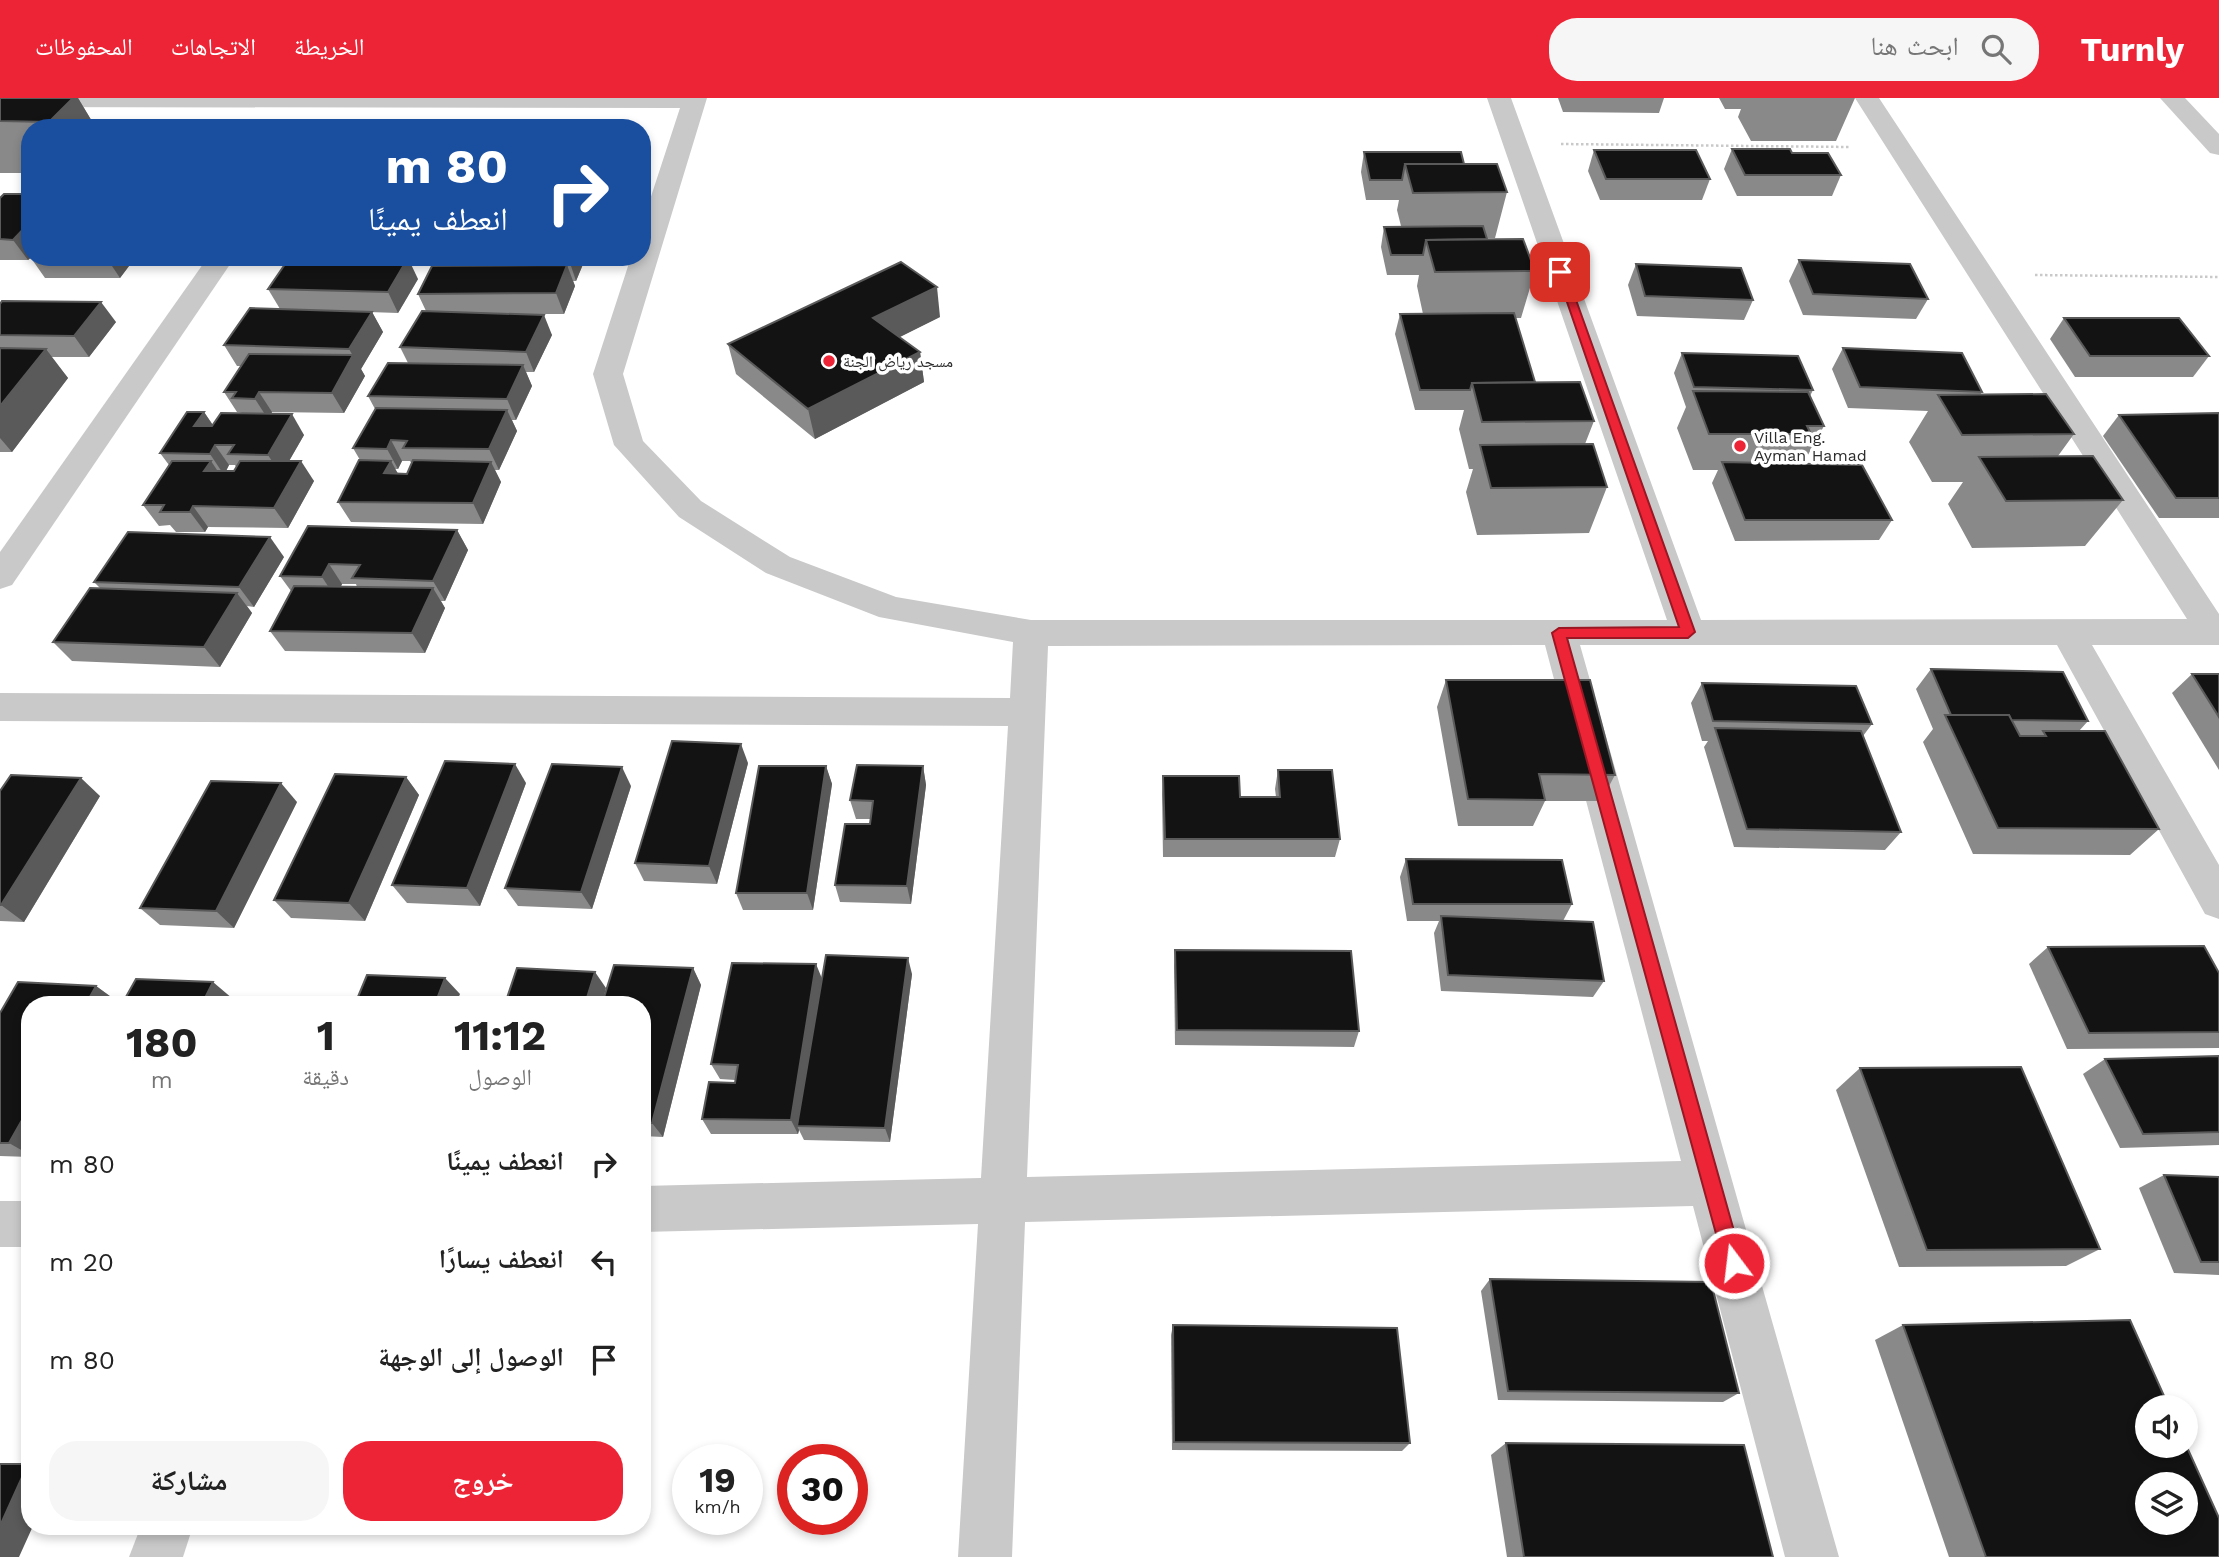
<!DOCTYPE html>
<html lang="ar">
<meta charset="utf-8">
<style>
:root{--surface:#fff;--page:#f6f6f6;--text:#222;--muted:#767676;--accent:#ed2436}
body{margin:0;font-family:"Work Sans","Noto Naskh Arabic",sans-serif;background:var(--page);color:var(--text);direction:rtl;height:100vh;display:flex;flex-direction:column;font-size:26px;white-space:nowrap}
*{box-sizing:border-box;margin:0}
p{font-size:23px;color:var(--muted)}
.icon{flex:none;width:38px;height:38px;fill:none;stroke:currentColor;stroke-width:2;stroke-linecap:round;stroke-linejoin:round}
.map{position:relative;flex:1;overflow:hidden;direction:ltr}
.drawer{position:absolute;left:21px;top:898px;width:630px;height:539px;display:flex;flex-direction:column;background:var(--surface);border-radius:28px;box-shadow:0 4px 10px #0003;direction:rtl}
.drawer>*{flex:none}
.top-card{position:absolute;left:21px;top:21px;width:630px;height:147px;border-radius:28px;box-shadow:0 4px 10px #0003;direction:rtl;background:#1a4fa0;color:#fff;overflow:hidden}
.tools{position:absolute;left:2135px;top:1297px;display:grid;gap:14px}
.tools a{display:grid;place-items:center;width:63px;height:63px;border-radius:50%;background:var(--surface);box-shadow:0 4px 10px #0003;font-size:35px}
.speed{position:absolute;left:672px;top:1346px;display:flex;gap:14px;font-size:35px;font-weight:700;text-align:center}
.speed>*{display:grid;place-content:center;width:91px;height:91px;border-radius:50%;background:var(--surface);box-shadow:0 4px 10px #0003;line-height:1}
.speed small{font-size:18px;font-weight:400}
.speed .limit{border:10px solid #d22;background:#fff;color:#111}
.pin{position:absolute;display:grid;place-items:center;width:60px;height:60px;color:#fff;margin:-30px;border-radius:14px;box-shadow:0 4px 10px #0006}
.me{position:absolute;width:77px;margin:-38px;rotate:345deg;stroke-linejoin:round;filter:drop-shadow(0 0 5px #0008)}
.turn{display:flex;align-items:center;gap:24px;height:147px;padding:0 28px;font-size:32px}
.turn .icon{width:91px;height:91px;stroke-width:2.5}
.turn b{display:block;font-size:49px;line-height:60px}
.eta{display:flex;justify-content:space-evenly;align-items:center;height:119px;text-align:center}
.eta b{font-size:42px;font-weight:700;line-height:49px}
.primary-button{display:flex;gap:14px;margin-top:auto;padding:14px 28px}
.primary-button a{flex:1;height:80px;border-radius:28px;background:var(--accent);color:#fff;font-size:28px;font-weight:700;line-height:80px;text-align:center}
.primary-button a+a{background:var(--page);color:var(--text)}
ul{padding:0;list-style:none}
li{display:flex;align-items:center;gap:21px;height:98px;padding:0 28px}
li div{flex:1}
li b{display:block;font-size:26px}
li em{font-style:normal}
header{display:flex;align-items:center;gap:42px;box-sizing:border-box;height:98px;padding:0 35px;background:var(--accent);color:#fff}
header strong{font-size:33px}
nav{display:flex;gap:38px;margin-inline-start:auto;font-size:24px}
.search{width:490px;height:63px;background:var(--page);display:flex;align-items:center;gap:18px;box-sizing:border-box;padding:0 24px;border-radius:28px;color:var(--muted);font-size:26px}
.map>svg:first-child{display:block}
</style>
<header>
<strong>Turnly</strong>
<div class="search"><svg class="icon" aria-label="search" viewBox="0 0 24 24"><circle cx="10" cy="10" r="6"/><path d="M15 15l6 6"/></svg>ابحث هنا</div>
<nav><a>الخريطة</a><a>الاتجاهات</a><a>المحفوظات</a></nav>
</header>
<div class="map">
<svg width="2219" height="1459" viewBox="0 0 2219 1459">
<rect width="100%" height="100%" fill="#fff"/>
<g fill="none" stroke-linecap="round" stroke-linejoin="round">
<!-- path -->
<g stroke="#c9c9c9" stroke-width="2.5" stroke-dasharray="2.5 2.5" stroke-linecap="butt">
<path d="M1561 46 1850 49"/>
<path d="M2035 177 2219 179"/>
</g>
<!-- minor -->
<g fill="#c9c9c9" fill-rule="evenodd">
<path d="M0 0H707L623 276 643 343 701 403 790 459 896 499 1031 522H1667L1487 0H1511L1701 522 2187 521 1855 0H1879L2219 516V547H2092L2219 767V821L2205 816 2057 547H1580L1839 1459H1785L1693 1108 1025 1124 1012 1459H958L978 1126 642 1134V1088L981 1080 1008 628 0 623V595L1010 600 1013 544 879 519 766 475 679 419 614 347 593 276 631 159H642V126L680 10 0 9ZM1545 547 1681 1063 1027 1079 1048 548Z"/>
<path d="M2160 0H2185L2219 36V57L2210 55Z"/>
<path d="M208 159H235L12 487 0 491V454Z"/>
<rect x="0" y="1103" width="30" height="46"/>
<path d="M141 1428H193L183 1459H129Z"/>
</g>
</g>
<!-- wall -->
<g fill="#898989" fill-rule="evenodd">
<path d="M0 0H78L96 30H30V75H0Z"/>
<path d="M1558 0H1664L1659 15 1563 14Z"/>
<path d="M1719 0H1855L1836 43H1751L1738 19 1741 11H1725Z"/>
<path d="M1732 51 1792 55 1841 77 1832 98H1737L1724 71Z"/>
<path d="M1594 52 1710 81 1702 102H1600L1588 73Z"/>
<path d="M1364 54 1464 66 1507 94 1495 140H1486L1535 173 1521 220H1515L1535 284 1594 323 1585 346 1607 389 1589 435 1477 437 1466 394 1473 371H1469L1459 331 1464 312H1415L1395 236 1400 216H1423L1417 188 1419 177H1387L1381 149 1384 129 1401 128 1397 112 1399 102H1366L1361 74Z"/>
<path d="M0 100 30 159H145L141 164H132L120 180H45L31 160 28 162H0Z"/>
<path d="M586 159 576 183H573L575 188 564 216H528L552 237 534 274H526L532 288 516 322H512L517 333 499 372H495L501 384 483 426 351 424 338 404 360 362 353 350 375 311 368 298 408 265 400 249 426 213 418 196 437 168 434 162ZM402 363H410L412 366 407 376H398L395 371H398Z"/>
<path d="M1799 162 1928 201 1916 221 1803 217 1789 183Z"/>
<path d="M1636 166 1753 202 1744 222 1637 218 1628 187Z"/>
<path d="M418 181 398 215 280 211 268 191Z"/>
<path d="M0 206 116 224 89 259H51L68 280 12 354H0Z"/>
<path d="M372 214 383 234 361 271 365 278 344 315 272 314 271 316 304 337 289 363 314 383 288 430 208 429 205 434H176L170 427 159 428 143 407 169 367 160 355 204 314 213 327 242 315 237 314 224 294 241 268H237L224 247ZM229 367H235L236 369 234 373H226Z"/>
<path d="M940 219 899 239 920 254 924 284 815 341 736 276 728 246Z"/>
<path d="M2064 220 2209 258 2193 279H2075L2050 241Z"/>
<path d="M1843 250 1982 294 1980 297 2074 336 2058 358 2123 402 2085 448 1972 450 1948 406 1963 384H1932L1909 344 1928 313 1848 310 1832 271Z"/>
<path d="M1682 255 1813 292 1810 298 1824 328 1804 364H1796L1795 366 1892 422 1879 442 1735 443 1712 385 1718 372H1693L1677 330 1686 309 1674 275Z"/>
<path d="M2219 315V420H2159L2103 338 2119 317Z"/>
<path d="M457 432 468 452 445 503H441L445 510 425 555 285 553 270 533 291 493 280 478ZM342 486H356L357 489H341Z"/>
<path d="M284 459 254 509 247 508 252 515 220 569 72 563 53 544 100 490 94 484Z"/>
<path d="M1931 571 2088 623 2079 633 2159 731 2130 757 1973 756 1923 644 1933 631 1916 591Z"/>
<path d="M2192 576H2219V672L2172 595Z"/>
<path d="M1446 582 1615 677 1601 703H1545L1533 728H1458L1437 609Z"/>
<path d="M1702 585 1872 626 1863 638 1901 734 1885 752 1734 749 1704 649 1708 643H1702L1691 605Z"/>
<path d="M748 665 717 786 644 783 635 765Z"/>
<path d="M826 668 832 686 813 812H743L736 795Z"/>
<path d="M923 668 926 687 911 806 840 804 835 787 870 726V721H856L850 702Z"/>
<path d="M1278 672 1340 741 1335 759H1163L1162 696 1163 678 1240 699H1276L1275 691Z"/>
<path d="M406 679 419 697 365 823 291 820 274 802Z"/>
<path d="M526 685 480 808 407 805 392 787Z"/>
<path d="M631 688 592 811 518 808 505 790Z"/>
<path d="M0 693 100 698 24 824 0 823Z"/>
<path d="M297 704 234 830 160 827 140 810Z"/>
<path d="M1406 761 1572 806 1563 823 1604 883 1593 899 1441 893 1434 835 1439 823H1407L1400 779Z"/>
<path d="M2048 849 2219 875V950L2067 951 2029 866Z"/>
<path d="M1175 852 1359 933 1354 949 1175 947 1174 868Z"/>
<path d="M693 870 701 887 663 1039 642 1038V906Z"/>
<path d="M912 876 890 1044 804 1042 799 1032 798 1036H711L702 1021 735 985V982L720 981 711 966 822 880Z"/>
<path d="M18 884 96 888 118 904 116 906H30V1059L0 1058V915Z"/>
<path d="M2219 958V1047L2120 1050 2083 976 2105 961Z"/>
<path d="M1860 970 2100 1151 2066 1168 1899 1169 1836 992Z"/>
<path d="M2164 1077 2219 1079V1177L2174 1175 2139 1090Z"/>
<path d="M1490 1181 1739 1295 1723 1304 1498 1302 1481 1193Z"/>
<path d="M1173 1227 1410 1345 1402 1353 1172 1352 1171 1237Z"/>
<path d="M1903 1227 2219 1459H1949L1875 1242Z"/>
<path d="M1506 1345 1773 1459H1507L1491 1357Z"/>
</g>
<!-- shaded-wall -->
<g fill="#5a5a5a">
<path d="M73 0H78L96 30H53L49 24Z"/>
<path d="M30 124V159H31L28 162 13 142Z"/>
<path d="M106 159H129L132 164 120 180Z"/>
<path d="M570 159H586L576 183 569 162Z"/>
<path d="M408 160 418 181 398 215 388 194Z"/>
<path d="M567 167 575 188 564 216 556 195Z"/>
<path d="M937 189 940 219 878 250 873 220Z"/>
<path d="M101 204 116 224 89 259 74 238Z"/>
<path d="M372 214 383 234 361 271 365 278 344 315 332 295 353 258 349 251Z"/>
<path d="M544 217 552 237 534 274 526 254Z"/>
<path d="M46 251 68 280 12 354 0 340V308Z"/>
<path d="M920 254 924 284 815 341 808 311Z"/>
<path d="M523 267 532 288 516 322 507 301Z"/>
<path d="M259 294 272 314 268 321 255 301Z"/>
<path d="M507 312 517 333 499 372 489 351Z"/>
<path d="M204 314 218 335 194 328Z"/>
<path d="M292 316 304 337 281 377 268 357Z"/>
<path d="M391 342 402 363 398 371 387 351Z"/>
<path d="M215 347 229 367 224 377 210 356Z"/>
<path d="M211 363 225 384 204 373Z"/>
<path d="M301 363 314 383 288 430 274 410Z"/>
<path d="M391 363 402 383 384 375Z"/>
<path d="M491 364 501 384 483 426 473 405Z"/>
<path d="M193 408 208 429 205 434 190 414Z"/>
<path d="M457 432 468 452 445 503 433 483Z"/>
<path d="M270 439 284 459 254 509 239 489Z"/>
<path d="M329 466 342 486 335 499 322 479Z"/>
<path d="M433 490 445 510 425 555 412 535Z"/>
<path d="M237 495 252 515 220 569 204 549Z"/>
<path d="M741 646 748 665 717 786 709 768Z"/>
<path d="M515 666 526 685 480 808 467 790Z"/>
<path d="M826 668 832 686 813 812 807 795Z"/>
<path d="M923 668 926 687 911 806 907 788Z"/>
<path d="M622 669 631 688 592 811 581 794Z"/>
<path d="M406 679 419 697 365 823 349 805Z"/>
<path d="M81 680 100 698 24 824 1 807Z"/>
<path d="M281 685 297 704 234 830 216 813Z"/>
<path d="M908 860 912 876 890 1044 885 1030Z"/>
<path d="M816 866 823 883 797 1028 799 1032 798 1036 791 1022Z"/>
<path d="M693 870 701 887 663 1039 652 1025Z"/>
<path d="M595 874 606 890 602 906H585Z"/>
<path d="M445 880 460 896 456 906H435Z"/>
<path d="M213 884 233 901 230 906H202Z"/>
<path d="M96 888 118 904 116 906H86Z"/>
<path d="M30 1008V1057L9 1045Z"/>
<path d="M28 1366 30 1367V1428H33L19 1459H0V1428Z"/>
</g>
<!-- building -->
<g fill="#131313" stroke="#5a5a5a" stroke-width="2" fill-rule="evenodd">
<path d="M0 0H73L49 24 0 23Z"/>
<path d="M1732 51H1790L1792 55H1828L1841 77H1745Z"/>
<path d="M1594 52H1696L1710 81H1606Z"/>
<path d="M1364 54H1461L1464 66H1405L1402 82H1370Z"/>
<path d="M1405 66H1497L1507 94 1413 95Z"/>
<path d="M4 96H30V124L13 142 0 141V100Z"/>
<path d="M1483 128 1487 141 1426 142 1423 157H1391L1384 129Z"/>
<path d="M1523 141 1535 173 1435 174 1426 142Z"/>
<path d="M290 159H370L408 160 388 194 268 191Z"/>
<path d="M435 159H570L569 162H434Z"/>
<path d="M1799 162 1910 166 1928 201 1813 196Z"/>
<path d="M901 164 937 189 873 220 920 254 808 311 728 246Z"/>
<path d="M1636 166 1741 170 1753 202 1645 198Z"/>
<path d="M567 167 556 195 418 196 432 168Z"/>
<path d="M2 203 101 204 74 238 0 237V206Z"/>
<path d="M250 210 372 214 349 251 224 247Z"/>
<path d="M422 213 544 217 526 254 400 249Z"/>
<path d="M1514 215 1535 284 1472 285 1470 292H1420L1400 216Z"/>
<path d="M2064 220H2179L2209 258H2090Z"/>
<path d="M0 250 46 251 0 308Z"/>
<path d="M1843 250 1962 255 1982 294 1860 289Z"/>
<path d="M1682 255 1798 258 1813 292 1694 289Z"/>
<path d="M249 256 353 257 332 295 259 294 255 301 232 300 236 294H224Z"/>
<path d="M388 265 523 267 507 301 368 298Z"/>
<path d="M1580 284 1594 323 1482 324 1472 285Z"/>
<path d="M1693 293 1808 294 1824 328H1807L1811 336H1709Z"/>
<path d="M2046 296 2074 336 1962 337 1938 297Z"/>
<path d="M376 310 507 312 489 351 403 350 407 343 391 342 387 351 353 350Z"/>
<path d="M187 314H204L194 328H212L221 315 292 316 268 357 228 356 234 347H215L210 356 160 355Z"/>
<path d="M2219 315V400H2176L2119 317Z"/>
<path d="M1593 346 1607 389 1491 390 1480 347Z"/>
<path d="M2093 358 2123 402 2006 403 1979 359Z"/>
<path d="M359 362 391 363 384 375 407 376 413 362 491 364 473 405 338 404Z"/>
<path d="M172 363H211L204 373H234L240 363H301L274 410 193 408 190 414H160L164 407H143Z"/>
<path d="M1722 364 1862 367 1892 422H1745Z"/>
<path d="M308 428 457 432 433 483 352 480 360 467 329 466 322 479 280 478Z"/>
<path d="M128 434 270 439 239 489 94 484Z"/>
<path d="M294 488 433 490 412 535 270 533Z"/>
<path d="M90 490 237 495 204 549 53 544Z"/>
<path d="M1931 571 2063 574 2088 623 2011 622 2009 617H1951Z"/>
<path d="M2192 576H2219V619Z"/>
<path d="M1446 582H1590L1615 677 1539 676 1545 702 1468 701Z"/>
<path d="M1702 585 1856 588 1872 626 1713 623Z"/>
<path d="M1945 617H2009L2020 638H2046L2043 633H2105L2159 731 1998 730Z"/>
<path d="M1715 630 1861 633 1901 734 1747 731Z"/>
<path d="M672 643 741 646 709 768 635 765Z"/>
<path d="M445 663 515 666 467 790 392 787Z"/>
<path d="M552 666 622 669 581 794 505 790Z"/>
<path d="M857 667 923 668 907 788 835 787 845 726H870L873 703 850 702Z"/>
<path d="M759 668H826L807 795H736Z"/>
<path d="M1278 672H1332L1340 741H1165L1163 678H1239L1240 699H1280Z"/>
<path d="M335 676 406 679 349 805 274 802Z"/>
<path d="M11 677 81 680 1 807H0V693Z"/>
<path d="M211 683 281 685 216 813 140 810Z"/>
<path d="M1406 761 1562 762 1572 806H1413Z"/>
<path d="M1441 818 1593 824 1604 883 1448 877Z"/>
<path d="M2204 848 2219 875V934L2089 935 2048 849Z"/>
<path d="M1175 852 1351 853 1359 933 1177 932Z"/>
<path d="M826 857 908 860 885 1030 797 1028Z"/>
<path d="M732 865 816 866 791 1022 702 1021 709 984 735 985 738 967 711 966Z"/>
<path d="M614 867 693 870 652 1025H642V906H602Z"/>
<path d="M517 870 595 874 585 906H505Z"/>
<path d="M367 877 445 880 435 906H355Z"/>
<path d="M136 881 213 884 202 906H122Z"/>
<path d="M18 884 96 888 86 906H30V1008L9 1045H0V915Z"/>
<path d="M2219 958V1034L2143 1036 2105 961Z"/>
<path d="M2021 969 2100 1151 1927 1152 1860 970Z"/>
<path d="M2164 1077 2219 1079V1164H2201Z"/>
<path d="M1490 1181 1711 1184 1739 1295 1508 1293Z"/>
<path d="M2130 1222 2169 1309H2147V1348L2186 1347 2219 1420V1459H1986L1903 1227ZM2147 1386H2186V1424H2147Z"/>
<path d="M1173 1227 1397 1230 1410 1345 1174 1344Z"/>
<path d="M1506 1345 1744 1347 1773 1459H1524Z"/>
<path d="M0 1366H28L0 1428Z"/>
</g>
<!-- route -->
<path fill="#ed2436" stroke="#9a1723" stroke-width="2" d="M1556 172 1566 174 1695 534 1688 540H1567L1743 1165 1740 1172 1734 1175 1727 1172 1724 1165 1552 535 1559 530 1679 529Z"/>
<!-- markers -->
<g fill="#ed2436" stroke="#fff" stroke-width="2.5">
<circle cx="829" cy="263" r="7"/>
<circle cx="1740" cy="348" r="7"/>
</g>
<g text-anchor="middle" stroke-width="7" stroke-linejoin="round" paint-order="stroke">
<!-- far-poi labels -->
<g font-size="16" fill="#2c2c2c" stroke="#fff" text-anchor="start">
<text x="843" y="269">مسجد رياض الجنة</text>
<text x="1754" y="345">Villa Eng.<tspan x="1754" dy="18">Ayman Hamad</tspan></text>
</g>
</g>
</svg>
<div class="tools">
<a><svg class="icon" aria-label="sound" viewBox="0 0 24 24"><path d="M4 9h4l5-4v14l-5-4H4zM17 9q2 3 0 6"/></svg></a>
<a><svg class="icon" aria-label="layers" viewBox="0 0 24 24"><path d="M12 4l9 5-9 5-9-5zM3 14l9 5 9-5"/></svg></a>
</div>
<div class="speed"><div>19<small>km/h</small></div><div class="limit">30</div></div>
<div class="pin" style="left:1560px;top:174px;background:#d93025"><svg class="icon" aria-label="arrive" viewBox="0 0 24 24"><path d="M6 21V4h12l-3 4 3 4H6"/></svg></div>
<svg class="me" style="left:1734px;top:1165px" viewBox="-20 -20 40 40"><circle r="17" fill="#ed2436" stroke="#fff" stroke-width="3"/><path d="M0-11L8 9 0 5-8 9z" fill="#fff"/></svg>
<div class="top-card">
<div class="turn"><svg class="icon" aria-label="right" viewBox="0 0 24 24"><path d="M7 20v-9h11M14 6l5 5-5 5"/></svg><div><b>80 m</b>انعطف يمينًا</div></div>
</div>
<section class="drawer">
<div class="eta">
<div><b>11:12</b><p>الوصول</p></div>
<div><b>1</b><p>دقيقة</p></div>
<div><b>180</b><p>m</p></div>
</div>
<ul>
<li><svg class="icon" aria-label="right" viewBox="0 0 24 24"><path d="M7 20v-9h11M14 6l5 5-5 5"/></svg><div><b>انعطف يمينًا</b></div><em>80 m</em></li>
<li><svg class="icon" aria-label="left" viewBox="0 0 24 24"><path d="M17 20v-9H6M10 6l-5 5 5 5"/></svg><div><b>انعطف يسارًا</b></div><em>20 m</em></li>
<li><svg class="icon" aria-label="arrive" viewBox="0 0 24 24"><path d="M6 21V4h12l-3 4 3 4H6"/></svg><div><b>الوصول إلى الوجهة</b></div><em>80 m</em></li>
</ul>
<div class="primary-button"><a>خروج</a><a>مشاركة</a></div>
</section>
</div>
